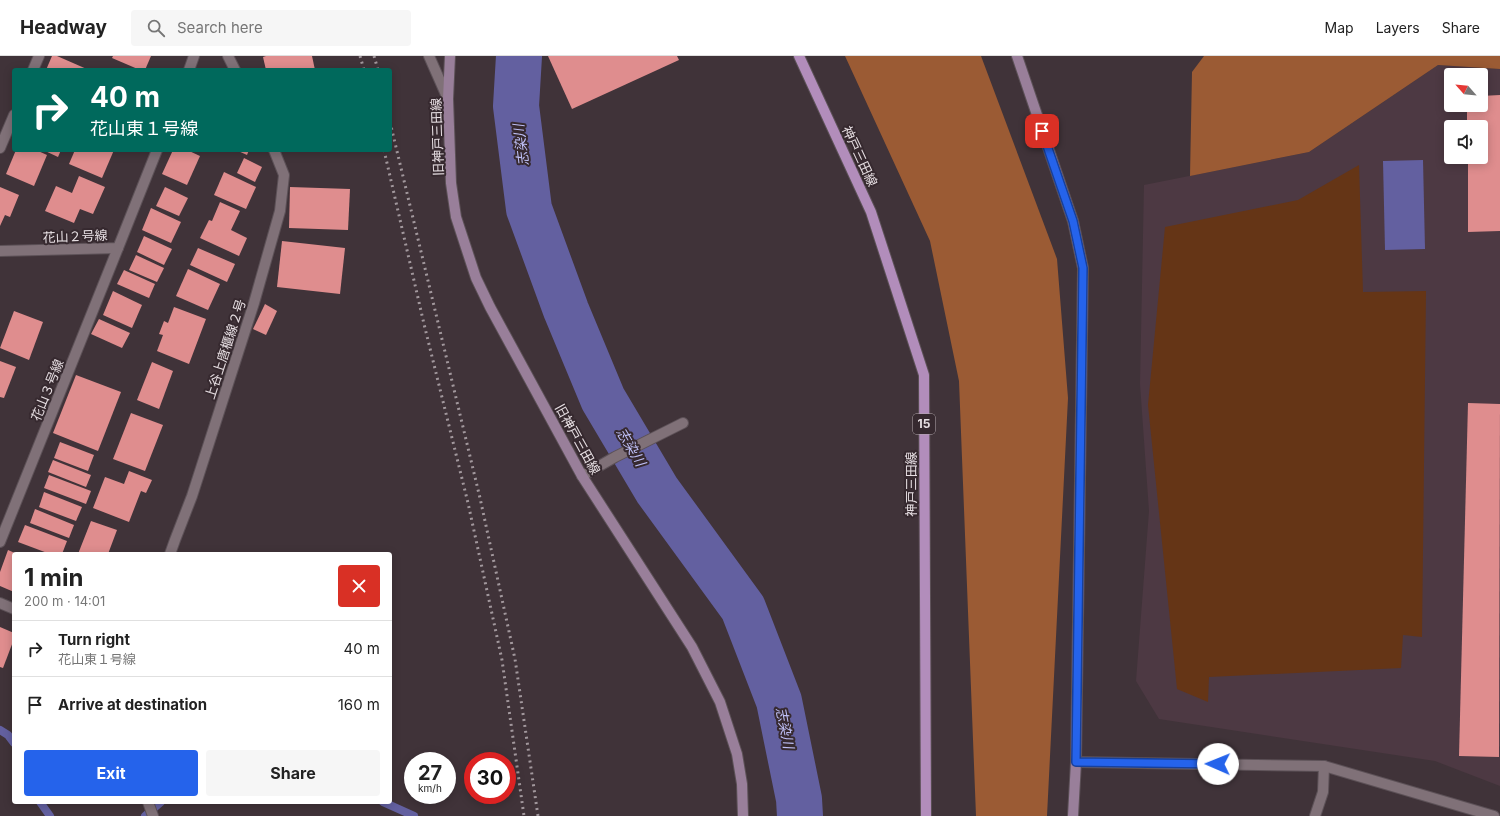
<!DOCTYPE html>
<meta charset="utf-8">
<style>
:root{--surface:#fff;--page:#f6f6f6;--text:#222;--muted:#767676;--line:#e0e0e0;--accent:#2563eb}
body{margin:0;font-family:Inter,"Noto Sans JP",sans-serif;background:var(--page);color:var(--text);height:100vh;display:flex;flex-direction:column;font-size:15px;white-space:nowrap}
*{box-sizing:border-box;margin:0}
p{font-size:13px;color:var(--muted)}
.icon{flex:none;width:22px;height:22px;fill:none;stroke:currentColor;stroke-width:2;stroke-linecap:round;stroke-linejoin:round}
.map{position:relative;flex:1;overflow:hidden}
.drawer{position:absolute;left:12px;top:496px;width:380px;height:252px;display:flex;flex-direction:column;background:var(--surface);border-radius:4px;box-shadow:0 2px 10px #0003}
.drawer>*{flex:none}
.banner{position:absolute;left:12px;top:12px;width:380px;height:84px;border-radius:4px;box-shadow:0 2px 10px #0003;background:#00695c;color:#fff;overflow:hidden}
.needle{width:26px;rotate:297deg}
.buttons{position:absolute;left:1444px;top:12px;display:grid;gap:8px}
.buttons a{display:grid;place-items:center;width:44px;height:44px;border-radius:4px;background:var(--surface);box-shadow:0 2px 10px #0003;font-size:20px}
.speed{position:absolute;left:404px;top:696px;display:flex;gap:8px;font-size:20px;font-weight:700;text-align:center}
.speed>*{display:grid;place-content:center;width:52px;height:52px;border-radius:50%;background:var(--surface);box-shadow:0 2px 10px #0003;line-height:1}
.speed small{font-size:10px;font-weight:400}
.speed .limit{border:6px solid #d22;background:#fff;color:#111}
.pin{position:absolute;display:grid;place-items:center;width:34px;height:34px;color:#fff;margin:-17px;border-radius:8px;box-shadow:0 2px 6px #0006}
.me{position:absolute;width:44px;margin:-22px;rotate:271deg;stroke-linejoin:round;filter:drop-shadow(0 0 3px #0008)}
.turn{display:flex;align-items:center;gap:14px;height:84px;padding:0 12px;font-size:18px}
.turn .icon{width:52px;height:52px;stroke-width:2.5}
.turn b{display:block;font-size:28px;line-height:34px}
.round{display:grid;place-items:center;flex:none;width:42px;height:42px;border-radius:4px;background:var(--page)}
.head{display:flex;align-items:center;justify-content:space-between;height:68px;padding:0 12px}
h1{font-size:24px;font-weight:700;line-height:30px}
.action{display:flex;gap:8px;margin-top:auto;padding:8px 12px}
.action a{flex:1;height:46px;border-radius:4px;background:var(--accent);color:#fff;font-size:16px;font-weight:700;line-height:46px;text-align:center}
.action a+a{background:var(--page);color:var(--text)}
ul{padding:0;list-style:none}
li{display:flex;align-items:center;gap:12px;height:56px;padding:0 12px;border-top:1px solid var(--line)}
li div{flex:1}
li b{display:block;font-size:15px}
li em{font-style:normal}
header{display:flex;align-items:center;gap:24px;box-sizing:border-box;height:56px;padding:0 20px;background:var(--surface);border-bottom:1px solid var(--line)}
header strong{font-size:19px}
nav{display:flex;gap:22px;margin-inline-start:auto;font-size:14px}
.search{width:280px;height:36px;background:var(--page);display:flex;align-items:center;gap:10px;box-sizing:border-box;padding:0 14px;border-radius:4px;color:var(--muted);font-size:15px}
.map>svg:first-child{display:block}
</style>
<header>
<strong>Headway</strong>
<div class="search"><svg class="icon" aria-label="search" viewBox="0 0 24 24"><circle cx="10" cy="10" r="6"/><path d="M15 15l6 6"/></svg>Search here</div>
<nav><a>Map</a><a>Layers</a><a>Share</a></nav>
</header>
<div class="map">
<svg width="1500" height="760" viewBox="0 0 1500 760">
<rect width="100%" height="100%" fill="#403339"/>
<!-- built -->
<path fill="#4d3943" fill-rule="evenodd" d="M1438 9 1500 13V730L1435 705 1159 663 1136 625 1149 455 1140 328 1144 129 1309 96ZM1451 19H1481V49H1451ZM1451 71H1481V101H1451Z"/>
<!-- green -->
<path fill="#653516" d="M1359 109 1363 236 1426 235 1422 581 1403 579 1401 612 1209 621 1208 646 1177 633 1148 349 1165 171 1298 144Z"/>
<!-- forest -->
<g fill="#9b5b34">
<path d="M845 0H981L1057 203 1068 342 1047 760H976L959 325 930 185Z"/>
<path d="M1204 0H1500V13L1438 9 1309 96 1190 120 1192 16Z"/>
</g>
<!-- water -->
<path fill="#6360a0" d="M1423 104 1425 193 1385 194 1383 105Z"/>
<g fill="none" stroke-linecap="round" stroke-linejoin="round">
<!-- stream -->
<g stroke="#6360a0" stroke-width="8">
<path d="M0 674 8 679 14 687"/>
<path d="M40 746 50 760"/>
<path d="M383 746 414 760"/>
<path d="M145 760 161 746"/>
</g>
<!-- river -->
<path stroke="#6360a0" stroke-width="46" d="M519 0 516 50 529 153 566 254 603 343 657 434 743 552 779 645 799 743 800 760"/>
</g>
<!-- building -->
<g fill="#df8d8e">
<path d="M52 0H57L89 14H46Z"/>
<path d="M113 0H151L145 14H140L112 2Z"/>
<path d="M266 0H312L315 14H266L263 1Z"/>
<path d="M548 0H677L679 4 572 53Z"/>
<path d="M1500 39V175L1468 176V101H1481V71H1467V49H1481V40Z"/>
<path d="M16 94H36L47 99 34 130 6 118Z"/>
<path d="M43 94H61L58 101Z"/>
<path d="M75 94H114L102 122 69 108Z"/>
<path d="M173 94H187L200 100 187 129 162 118Z"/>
<path d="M236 94H249L247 99Z"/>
<path d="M244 102 262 111 255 126 237 117Z"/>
<path d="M224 116 256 131 246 153 214 139Z"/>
<path d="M79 120 105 131 93 158 80 153 74 167 45 155 56 130 72 137Z"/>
<path d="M0 131 19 139 10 161 5 159 0 170Z"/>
<path d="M165 131 188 142 179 160 156 150Z"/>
<path d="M290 131 350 133 348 174 289 172Z"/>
<path d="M220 146 240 155 231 174 247 182 239 200 200 182 209 164 212 165Z"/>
<path d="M151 152 181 166 171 187 142 174Z"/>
<path d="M144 180 172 193 164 209 137 196Z"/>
<path d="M282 185 345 192 340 238 277 231Z"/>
<path d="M198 192 235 208 227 226 190 209Z"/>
<path d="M136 199 164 212 157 226 129 214Z"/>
<path d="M188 213 220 228 208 254 176 240Z"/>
<path d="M124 214 155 228 149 242 117 228Z"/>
<path d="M113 235 142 249 132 272 103 259Z"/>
<path d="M265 248 277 255 266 279 253 273Z"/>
<path d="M174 251 206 263 189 308 157 295 163 279 159 278 164 265 168 267Z"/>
<path d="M14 255 43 266 29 304 0 292Z"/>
<path d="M99 263 130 277 122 292 91 278Z"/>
<path d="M0 305 16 311 4 342 0 341Z"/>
<path d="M152 306 173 315 159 353 137 344Z"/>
<path d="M76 319 121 336 98 395 53 377Z"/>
<path d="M1468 347 1500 348 1499 701 1459 700Z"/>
<path d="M131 357 163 369 145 415 113 403Z"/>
<path d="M60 386 94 399 88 415 54 402Z"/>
<path d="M53 404 91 419 86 431 48 416Z"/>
<path d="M129 415 152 424 146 437 141 435 129 466 93 452 105 421 124 428Z"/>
<path d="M49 419 91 435 86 448 44 432Z"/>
<path d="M44 436 82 451 76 465 39 451Z"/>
<path d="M35 453 74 469 69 482 30 467Z"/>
<path d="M91 465 117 474 108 498H78Z"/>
<path d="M25 469 67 485 62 498H50L18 486Z"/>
<path d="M8 494 17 498H14V536L0 530V516Z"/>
<path d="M0 571 14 577V583L3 612 0 611Z"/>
</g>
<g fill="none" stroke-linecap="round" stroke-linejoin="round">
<defs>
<g id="street">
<path d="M228 0 235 14"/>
<path d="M429 0 448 43"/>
<path d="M33 14 39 0"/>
<path d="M189 14 194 0"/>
<path d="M0 92 14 59"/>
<path d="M0 195 118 192 157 94"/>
<path d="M582 420 615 401 683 367"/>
<path d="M0 486 118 192"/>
<path d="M170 498 175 484 192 440 254 247 280 155 284 119 274 94"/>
<path d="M0 547 14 553"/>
<path d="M1076 706 1324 710 1494 760"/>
<path d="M148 746 153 760"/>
<path d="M1315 760 1323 736 1324 710"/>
</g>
<g id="secondary">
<path d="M450 0 448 43 451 127 456 161 476 222 490 251 582 420 692 591 720 646 737 698 742 728 743 760"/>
<path d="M1017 0 1073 165 1083 212 1076 706 1073 760"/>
</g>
<path id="primary" d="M799 0 871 156 924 319 926 760"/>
</defs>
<!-- street casing -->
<use href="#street" stroke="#5c5157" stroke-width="12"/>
<!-- secondary casing -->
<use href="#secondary" stroke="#5c5157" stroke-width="12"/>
<!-- primary casing -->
<use href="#primary" stroke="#5c5157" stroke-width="12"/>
<!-- street -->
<use href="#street" stroke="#807178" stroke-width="10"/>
<!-- secondary -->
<use href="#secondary" stroke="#997f9a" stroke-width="10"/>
<!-- primary -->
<use href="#primary" stroke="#b28dbb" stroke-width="10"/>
<!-- rail -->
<g stroke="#a2989d" stroke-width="3" stroke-dasharray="2 4" stroke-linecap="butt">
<path d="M360 0 364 14"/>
<path d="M374 0 378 14"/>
<path d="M390 66 480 442 515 603 538 760"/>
<path d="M384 94 424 268 468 447 502 604 524 760"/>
</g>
</g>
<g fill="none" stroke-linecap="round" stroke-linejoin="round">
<defs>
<path id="route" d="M1042 75 1073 165 1083 212 1076 706 1218 708"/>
</defs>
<!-- route casing -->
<use href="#route" stroke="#184099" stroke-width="10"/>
<!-- route -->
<use href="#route" stroke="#2563eb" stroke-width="7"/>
</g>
<g text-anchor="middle" stroke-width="4" stroke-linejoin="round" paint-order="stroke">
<!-- shield labels -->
<rect fill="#36292f" stroke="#b2a8ad" stroke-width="1" x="913" y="358" width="22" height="20" rx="3"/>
<g font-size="12" font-weight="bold" fill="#e7dfe3">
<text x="924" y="372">15</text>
</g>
<!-- street labels -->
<g font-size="13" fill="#e7dfe3" stroke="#36292f">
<text transform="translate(437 81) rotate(-92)" y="5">旧神戸三田線</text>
<text transform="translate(860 100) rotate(65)" y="5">神戸三田線</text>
<text transform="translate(75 180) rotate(-2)" y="5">花山２号線</text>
<text transform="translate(225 293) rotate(-72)" y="5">上谷上唐櫃線２号</text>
<text transform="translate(47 334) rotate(-68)" y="5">花山３号線</text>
<text transform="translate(578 383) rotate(61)" y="5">旧神戸三田線</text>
<text transform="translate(911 428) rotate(-90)" y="5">神戸三田線</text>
</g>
<!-- water labels -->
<g font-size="14" font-style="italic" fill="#bebff6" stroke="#36292f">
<text transform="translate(521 89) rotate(-97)" y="5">志染川</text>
<text transform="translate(631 391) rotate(59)" y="5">志染川</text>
<text transform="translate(785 672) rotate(79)" y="5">志染川</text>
</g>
</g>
</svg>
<div class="buttons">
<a><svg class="needle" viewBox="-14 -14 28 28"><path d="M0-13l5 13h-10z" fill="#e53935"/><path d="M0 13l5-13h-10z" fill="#767676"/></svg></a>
<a><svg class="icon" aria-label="sound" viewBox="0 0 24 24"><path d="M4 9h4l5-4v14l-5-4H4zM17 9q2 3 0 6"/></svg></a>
</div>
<div class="speed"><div>27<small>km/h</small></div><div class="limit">30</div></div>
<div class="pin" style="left:1042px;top:75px;background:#d93025"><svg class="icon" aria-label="arrive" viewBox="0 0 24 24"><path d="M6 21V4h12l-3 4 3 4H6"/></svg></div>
<svg class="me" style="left:1218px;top:708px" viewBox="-20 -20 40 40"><circle r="19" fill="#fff"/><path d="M0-13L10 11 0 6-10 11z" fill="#2563eb"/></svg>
<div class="banner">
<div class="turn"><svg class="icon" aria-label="right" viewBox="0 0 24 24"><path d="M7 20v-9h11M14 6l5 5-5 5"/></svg><div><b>40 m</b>花山東１号線</div></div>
</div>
<section class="drawer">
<div class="head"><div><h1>1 min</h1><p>200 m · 14:01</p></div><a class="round" style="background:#d93025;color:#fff"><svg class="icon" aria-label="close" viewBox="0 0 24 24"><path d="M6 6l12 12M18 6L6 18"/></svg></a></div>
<ul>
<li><svg class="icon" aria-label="right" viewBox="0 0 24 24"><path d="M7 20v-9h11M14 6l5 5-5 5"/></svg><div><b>Turn right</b><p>花山東１号線</p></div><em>40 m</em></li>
<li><svg class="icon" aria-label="arrive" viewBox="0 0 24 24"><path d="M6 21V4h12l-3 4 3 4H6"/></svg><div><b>Arrive at destination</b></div><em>160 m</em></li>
</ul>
<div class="action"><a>Exit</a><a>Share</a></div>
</section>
</div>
